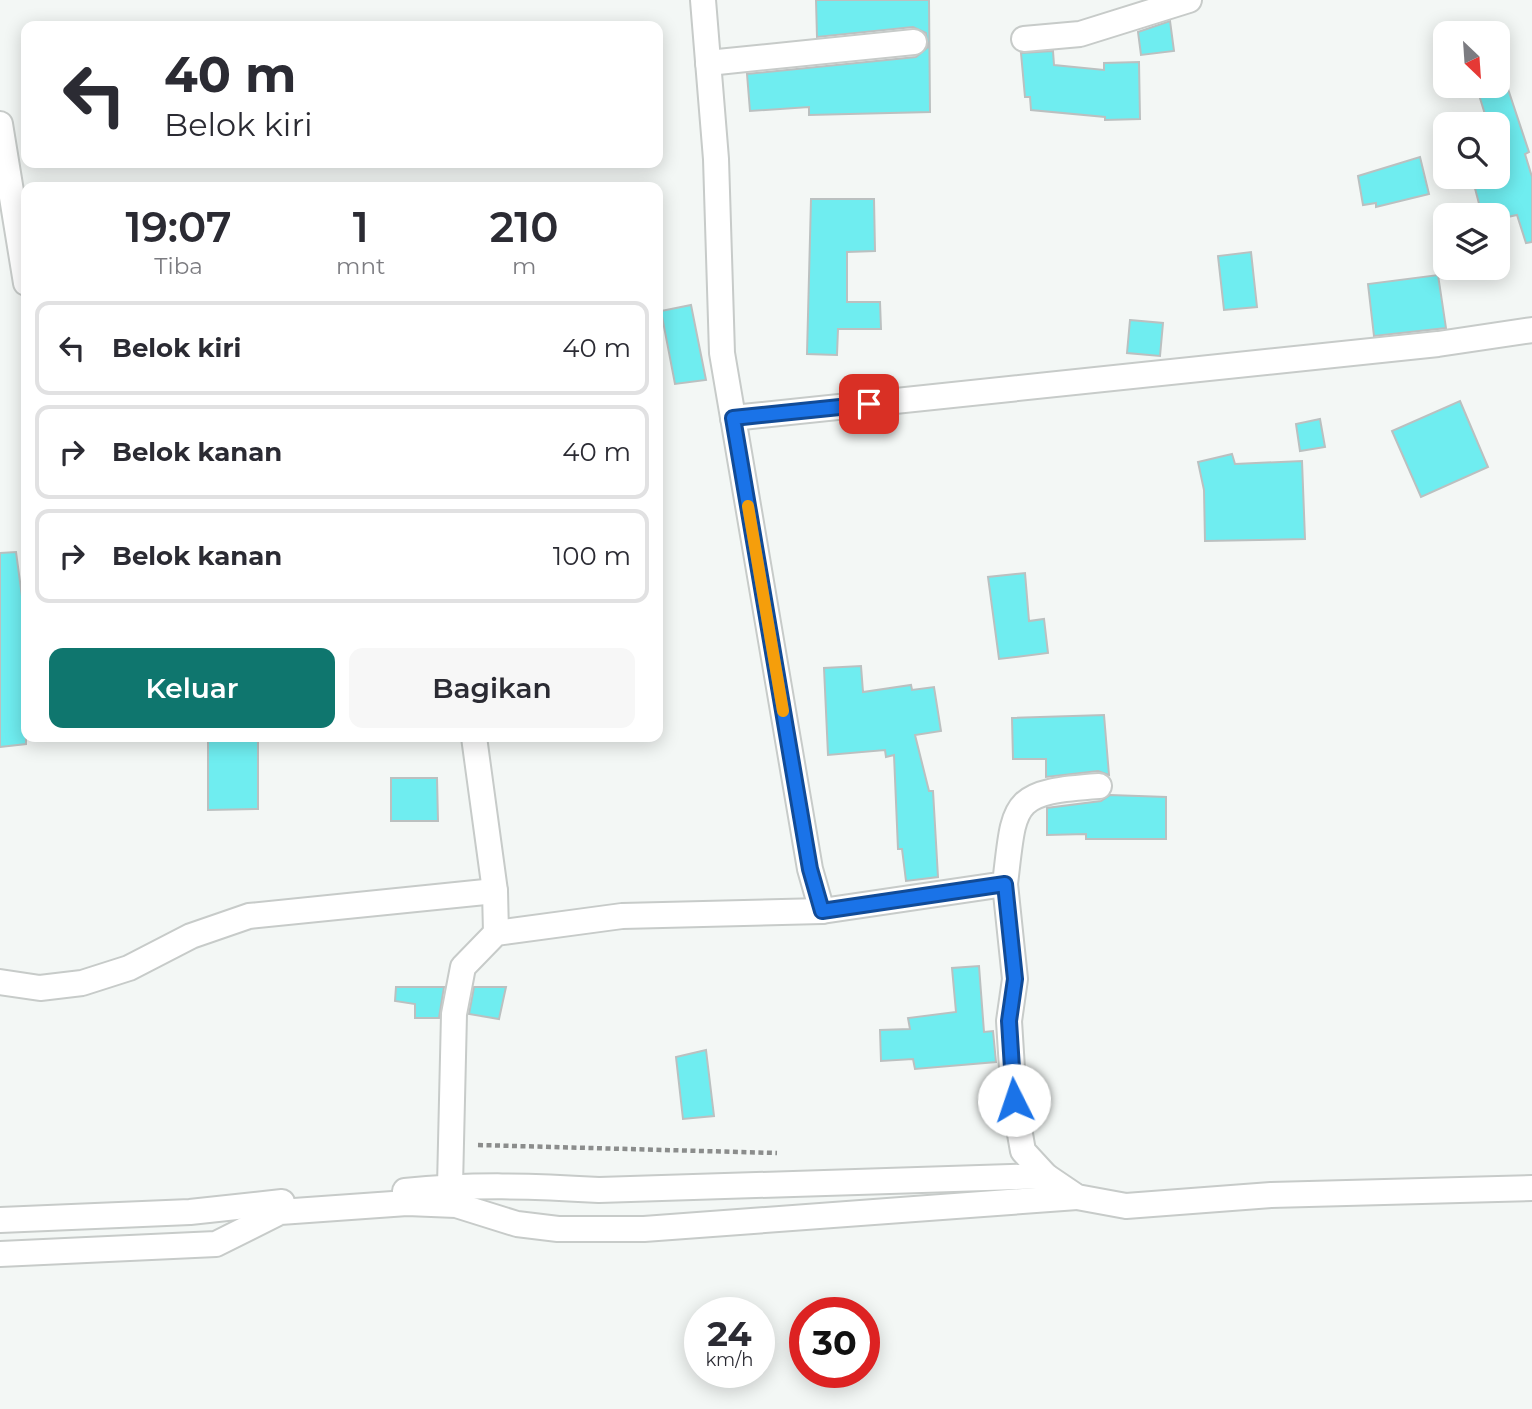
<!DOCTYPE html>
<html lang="id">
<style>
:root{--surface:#fff;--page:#f7f7f7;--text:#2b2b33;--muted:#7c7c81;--line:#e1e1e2;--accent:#0f766e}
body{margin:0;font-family:Montserrat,sans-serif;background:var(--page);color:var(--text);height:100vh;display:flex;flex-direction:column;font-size:26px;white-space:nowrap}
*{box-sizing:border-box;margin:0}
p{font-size:23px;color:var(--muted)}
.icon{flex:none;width:38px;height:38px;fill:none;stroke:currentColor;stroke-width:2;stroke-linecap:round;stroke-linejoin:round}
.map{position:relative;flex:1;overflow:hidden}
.side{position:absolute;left:21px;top:182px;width:642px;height:560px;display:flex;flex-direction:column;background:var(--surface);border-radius:14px;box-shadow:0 4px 18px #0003}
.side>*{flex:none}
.top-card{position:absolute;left:21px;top:21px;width:642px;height:147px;border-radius:14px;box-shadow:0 4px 18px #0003;background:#fff;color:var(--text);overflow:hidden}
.needle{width:46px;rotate:155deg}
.fabs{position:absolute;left:1433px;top:21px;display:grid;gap:14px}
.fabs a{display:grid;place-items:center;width:77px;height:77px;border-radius:14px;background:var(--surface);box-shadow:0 4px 18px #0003;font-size:35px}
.speed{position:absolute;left:684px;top:1297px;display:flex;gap:14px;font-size:35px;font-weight:700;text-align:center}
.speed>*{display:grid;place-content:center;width:91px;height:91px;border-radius:50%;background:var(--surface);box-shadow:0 4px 18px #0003;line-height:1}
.speed small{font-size:18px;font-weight:400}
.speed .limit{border:10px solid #d22;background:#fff;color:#111}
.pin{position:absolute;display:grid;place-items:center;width:60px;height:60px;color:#fff;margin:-30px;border-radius:14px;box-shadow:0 4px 10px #0006}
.me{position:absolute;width:77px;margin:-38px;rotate:356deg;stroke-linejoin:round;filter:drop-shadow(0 0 5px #0008)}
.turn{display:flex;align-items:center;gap:24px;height:147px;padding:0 28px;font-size:32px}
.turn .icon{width:91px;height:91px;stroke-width:2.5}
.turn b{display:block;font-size:49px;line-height:60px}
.eta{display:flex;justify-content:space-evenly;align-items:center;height:119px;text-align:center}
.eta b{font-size:42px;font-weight:600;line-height:49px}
.primary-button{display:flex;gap:14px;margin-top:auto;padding:14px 28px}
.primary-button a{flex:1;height:80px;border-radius:14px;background:var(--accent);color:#fff;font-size:28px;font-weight:600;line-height:80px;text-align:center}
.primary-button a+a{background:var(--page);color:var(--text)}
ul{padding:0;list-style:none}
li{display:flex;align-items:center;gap:21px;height:94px;margin:0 14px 10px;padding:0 14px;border:4px solid var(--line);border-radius:14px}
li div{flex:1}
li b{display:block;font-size:26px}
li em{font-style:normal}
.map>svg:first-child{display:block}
</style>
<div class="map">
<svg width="1532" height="1409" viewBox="0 0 1532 1409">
<rect width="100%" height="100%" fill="#f3f7f5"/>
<!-- building -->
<g fill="#6fedf0" stroke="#bbc0c0" stroke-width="2">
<path d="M816 0H929L930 112 809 115V107L750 111 747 74 916 57 928 47 926 33 913 27 817 37Z"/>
<path d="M1170 21 1174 51 1141 55 1138 32Z"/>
<path d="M1053 51 1054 65 1104 70V63L1139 62 1140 119 1105 120V117L1031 110 1030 97H1025L1021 53Z"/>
<path d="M1498 74H1503L1529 152 1525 154 1532 177V242L1526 243 1517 215 1498 219V215H1482L1472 177H1505L1498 161V124H1488L1479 95 1498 89Z"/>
<path d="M1420 157 1429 194 1376 207V203L1363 205 1358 176Z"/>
<path d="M811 199H874L875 251 847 252V302H880L881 329H838L837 355 807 354Z"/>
<path d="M1251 252 1257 307 1224 310 1218 256Z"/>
<path d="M1438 275 1446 328 1374 336 1368 284Z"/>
<path d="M691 305 706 380 675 384 661 311Z"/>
<path d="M1130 320 1163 323 1160 356 1127 353Z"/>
<path d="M1460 401 1488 467 1421 497 1392 431Z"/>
<path d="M1320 419 1325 447 1300 451 1296 424Z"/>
<path d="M1232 454 1235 464 1302 461 1305 539 1205 541 1204 490 1198 462Z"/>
<path d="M16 552 26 626V744L0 747V553Z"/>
<path d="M1025 573 1029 621 1044 619 1048 653 999 659 988 577Z"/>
<path d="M861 666 863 692 911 685 912 690 934 687 941 731 915 735 929 791H933L938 877 906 881 902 849H898L894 755 886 757 885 750 828 755 824 668Z"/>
<path d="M1104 715 1109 775 1098 771 1046 777V759H1013L1012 718Z"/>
<path d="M258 739V809L208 810V740Z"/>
<path d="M391 778H437L438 821H391Z"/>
<path d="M1110 795 1166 797V839H1086V834L1047 835V808L1101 801Z"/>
<path d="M979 966 984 1032 993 1031 996 1062 915 1069 913 1059 881 1061 880 1030 910 1029 908 1018 956 1012 952 968Z"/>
<path d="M396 987H444L439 1018H415V1004L395 1001Z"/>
<path d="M474 987H506L499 1019 469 1014Z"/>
<path d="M706 1050 714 1116 683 1119 676 1057Z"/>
</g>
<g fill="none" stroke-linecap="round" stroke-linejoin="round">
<defs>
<g id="street">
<path d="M703 0 716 159 722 353 810 869 822 911 1005 884C1015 802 1009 792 1099 786"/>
<path d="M1024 39 1080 34 1189 0"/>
<path d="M708 63 914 42"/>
<path d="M0 124 26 283"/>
<path d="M733 418 1438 344 1532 330"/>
<path d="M474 737 495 891 496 933"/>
<path d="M1005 884 1015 979 1009 1021 1014 1100 1023 1151 1046 1176 1077 1197 1126 1206 1271 1195 1532 1188"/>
<path d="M0 982 40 988 82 983 129 968 191 936 249 916 495 891"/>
<path d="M450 1186 454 1014 463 967 496 933 622 916 822 911"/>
<path d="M405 1191C470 1184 534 1186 599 1190L1046 1176"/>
<path d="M0 1220 190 1212 282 1202"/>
<path d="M0 1254 216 1244 280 1212 407 1203 456 1205 517 1224 558 1229H644L1077 1197"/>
</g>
</defs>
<!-- street casing -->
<use href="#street" stroke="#c7cbc9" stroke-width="28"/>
<!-- path -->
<path stroke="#8b8d8c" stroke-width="4.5" stroke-dasharray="5 3.5" stroke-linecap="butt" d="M478 1145 777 1153"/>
<!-- street -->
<use href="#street" stroke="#fff" stroke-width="24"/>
</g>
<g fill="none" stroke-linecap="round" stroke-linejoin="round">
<defs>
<path id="route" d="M869 404 733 418 810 869 822 911 1005 884 1015 979 1009 1021 1014 1100"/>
</defs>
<!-- route casing -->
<use href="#route" stroke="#114b97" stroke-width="18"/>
<!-- route -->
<use href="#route" stroke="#1a73e8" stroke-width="12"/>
<!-- slow -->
<path stroke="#f59e0b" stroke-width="12" d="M748 506 783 711"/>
</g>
</svg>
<div class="fabs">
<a><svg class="needle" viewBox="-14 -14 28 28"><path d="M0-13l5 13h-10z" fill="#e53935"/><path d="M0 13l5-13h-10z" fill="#7c7c81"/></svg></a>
<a><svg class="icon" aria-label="search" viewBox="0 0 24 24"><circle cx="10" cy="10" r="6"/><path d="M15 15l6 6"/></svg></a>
<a><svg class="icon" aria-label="layers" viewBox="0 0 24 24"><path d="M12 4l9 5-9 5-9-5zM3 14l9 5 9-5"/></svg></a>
</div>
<div class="speed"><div>24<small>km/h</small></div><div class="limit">30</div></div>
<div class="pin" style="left:869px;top:404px;background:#d93025"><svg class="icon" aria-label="arrive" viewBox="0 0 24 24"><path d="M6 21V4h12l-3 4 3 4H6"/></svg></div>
<svg class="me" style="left:1014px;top:1100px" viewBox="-20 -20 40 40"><circle r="19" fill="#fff"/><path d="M0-13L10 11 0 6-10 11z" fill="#1a73e8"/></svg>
<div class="top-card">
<div class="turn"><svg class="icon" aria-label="left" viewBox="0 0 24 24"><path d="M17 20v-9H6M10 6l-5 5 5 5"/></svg><div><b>40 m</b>Belok kiri</div></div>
</div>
<section class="side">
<div class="eta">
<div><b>19:07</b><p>Tiba</p></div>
<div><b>1</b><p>mnt</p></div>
<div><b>210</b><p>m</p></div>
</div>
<ul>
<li><svg class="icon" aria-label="left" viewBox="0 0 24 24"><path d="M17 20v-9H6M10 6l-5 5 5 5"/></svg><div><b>Belok kiri</b></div><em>40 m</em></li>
<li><svg class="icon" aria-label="right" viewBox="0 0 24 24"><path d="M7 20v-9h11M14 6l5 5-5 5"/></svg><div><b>Belok kanan</b></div><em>40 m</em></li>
<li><svg class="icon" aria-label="right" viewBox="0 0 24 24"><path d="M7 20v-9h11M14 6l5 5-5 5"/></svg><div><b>Belok kanan</b></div><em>100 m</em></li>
</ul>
<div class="primary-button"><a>Keluar</a><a>Bagikan</a></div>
</section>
</div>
